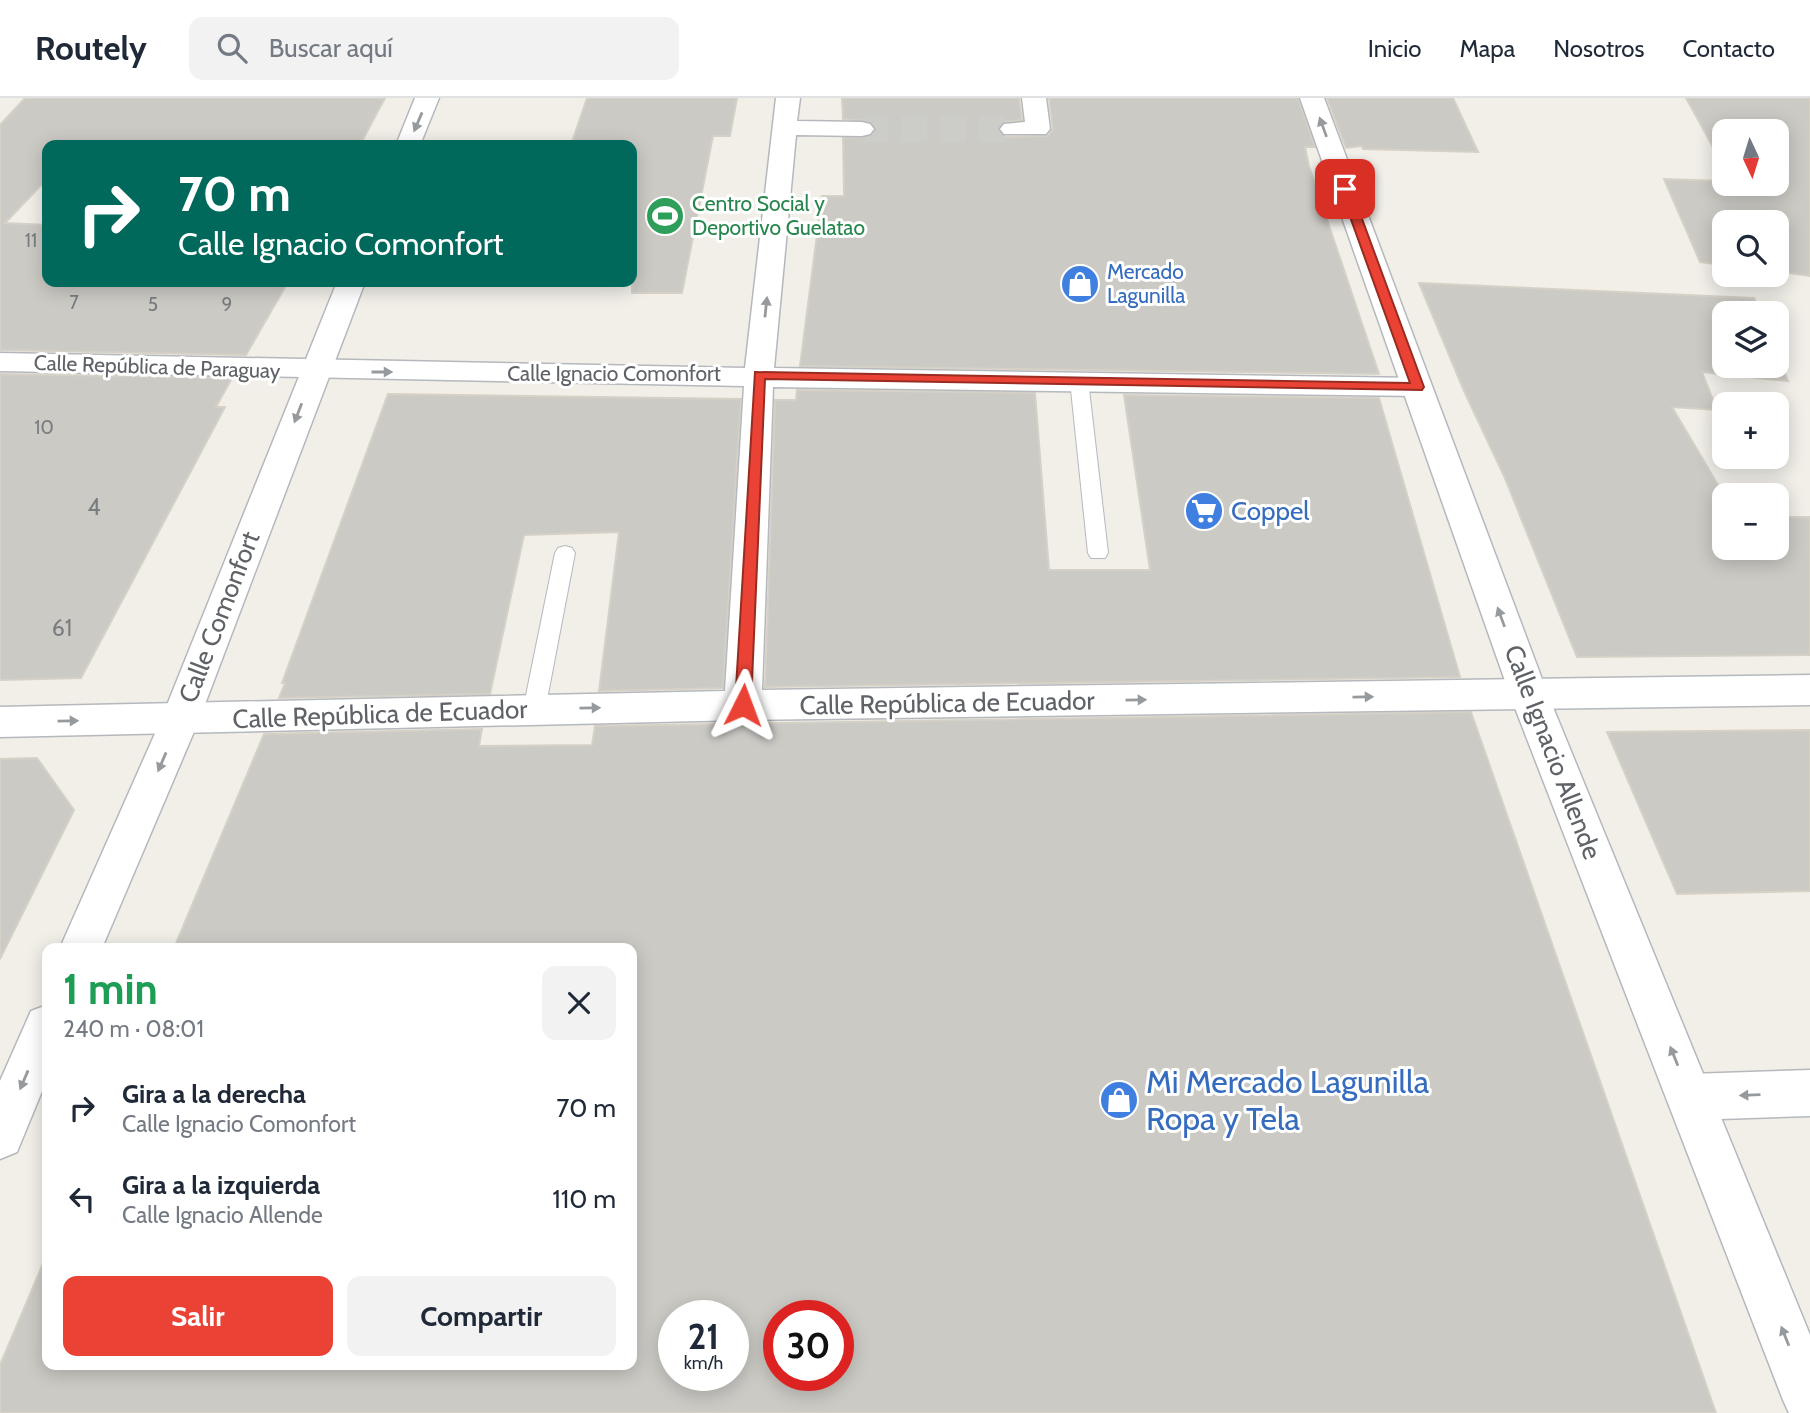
<!DOCTYPE html>
<html lang="es">
<meta charset="utf-8">
<style>
:root{--surface:#fff;--page:#f2f2f3;--text:#1f2937;--muted:#747a83;--line:#e0e1e3;--accent:#ea4335}
body{margin:0;font-family:Cabin,sans-serif;background:var(--page);color:var(--text);height:100vh;display:flex;flex-direction:column;font-size:26px;white-space:nowrap}
*{box-sizing:border-box;margin:0}
p{font-size:23px;color:var(--muted)}
.icon{flex:none;width:38px;height:38px;fill:none;stroke:currentColor;stroke-width:2;stroke-linecap:round;stroke-linejoin:round}
.map{position:relative;flex:1;overflow:hidden}
.drawer{position:absolute;left:42px;top:845px;width:595px;height:427px;display:flex;flex-direction:column;background:var(--surface);border-radius:14px;box-shadow:0 4px 18px #0003}
.drawer>*{flex:none}
.banner{position:absolute;left:42px;top:42px;width:595px;height:147px;border-radius:14px;box-shadow:0 4px 18px #0003;background:#00695c;color:#fff;overflow:hidden}
.needle{width:46px;rotate:176deg}
.buttons{position:absolute;left:1712px;top:21px;display:grid;gap:14px}
.buttons a{display:grid;place-items:center;width:77px;height:77px;border-radius:14px;background:var(--surface);box-shadow:0 4px 18px #0003;font-size:35px}
.speed{position:absolute;left:658px;top:1202px;display:flex;gap:14px;font-size:35px;font-weight:700;text-align:center}
.speed>*{display:grid;place-content:center;width:91px;height:91px;border-radius:50%;background:var(--surface);box-shadow:0 4px 18px #0003;line-height:1}
.speed small{font-size:18px;font-weight:400}
.speed .limit{border:10px solid #d22;background:#fff;color:#111}
.pin{position:absolute;display:grid;place-items:center;width:60px;height:60px;color:#fff;margin:-30px;border-radius:14px;box-shadow:0 4px 10px #0006}
.me{position:absolute;width:77px;margin:-38px;rotate:3deg;stroke-linejoin:round;filter:drop-shadow(0 0 5px #0008)}
.turn{display:flex;align-items:center;gap:24px;height:147px;padding:0 21px;font-size:32px}
.turn .icon{width:91px;height:91px;stroke-width:2.5}
.turn b{display:block;font-size:49px;line-height:60px}
.round{display:grid;place-items:center;flex:none;width:74px;height:74px;border-radius:14px;background:var(--page)}
.overview{display:flex;align-items:center;justify-content:space-between;height:119px;padding:0 21px}
h1{font-size:42px;font-weight:700;line-height:52px;color:#1e9e55}
.cta{display:flex;gap:14px;margin-top:auto;padding:14px 21px}
.cta a{flex:1;height:80px;border-radius:14px;background:var(--accent);color:#fff;font-size:28px;font-weight:700;line-height:80px;text-align:center}
.cta a+a{background:var(--page);color:var(--text)}
ul{padding:0;list-style:none}
li{display:flex;align-items:center;gap:21px;height:91px;padding:0 21px}
li div{flex:1}
li b{display:block;font-size:26px}
li em{font-style:normal}
header{display:flex;align-items:center;gap:42px;box-sizing:border-box;height:98px;padding:0 35px;background:var(--surface);border-bottom:2px solid var(--line)}
header strong{font-size:33px}
nav{display:flex;gap:38px;margin-inline-start:auto;font-size:24px}
.search{width:490px;height:63px;background:var(--page);display:flex;align-items:center;gap:18px;box-sizing:border-box;padding:0 24px;border-radius:14px;color:var(--muted);font-size:26px}
.map>svg:first-child{display:block}
</style>
<header>
<strong>Routely</strong>
<div class="search"><svg class="icon" aria-label="search" viewBox="0 0 24 24"><circle cx="10" cy="10" r="6"/><path d="M15 15l6 6"/></svg>Buscar aquí</div>
<nav><a>Inicio</a><a>Mapa</a><a>Nosotros</a><a>Contacto</a></nav>
</header>
<div class="map">
<svg width="1810" height="1315" viewBox="0 0 1810 1315">
<rect width="100%" height="100%" fill="#f1efe8"/>
<!-- building -->
<g fill="#cccac5" stroke="#d6d1c6" stroke-width="2" fill-rule="evenodd">
<path d="M25 0H385L360 47H47V81L5 125 47 127V184H288L246 257 0 252V27Z"/>
<path d="M587 0H737L730 38H713L682 195H632V47H571Z"/>
<path d="M842 0H1019L1022 22 1002 24 997 31 1004 39 1048 38 1053 31 1049 0H1298L1315 49H1305L1309 68 1379 276 800 268 822 98H844L843 40 871 39 877 31 871 23 843 21Z"/>
<path d="M1327 0H1453L1478 54 1363 51 1362 48 1346 50Z"/>
<path d="M1686 0H1810V178L1776 173V124H1724V167L1700 164 1664 81 1724 83V86H1776V33H1724V69Z"/>
<path d="M1419 185 1754 200 1760 215H1724V268H1776V253L1788 283 1702 274 1717 312 1672 309 1724 397V450H1776V419H1810V557L1577 559 1504 378 1464 293Z"/>
<path d="M0 276 232 280 216 309H225L81 580 0 582Z"/>
<path d="M797 292 1035 295 1049 472H1150L1124 297 1379 300 1460 579 765 589 775 302H796Z"/>
<path d="M388 296 741 301 723 590 599 593 619 434 524 437 490 596 279 600 285 585H282Z"/>
<path d="M1471 614 1716 1315H0V1267L47 1156V1267H632V850H174L264 636 482 631 479 648 592 647 595 628ZM674 1218H733V1278H674ZM779 1218H838V1278H779Z"/>
<path d="M1810 632V793L1677 796 1607 634Z"/>
<path d="M37 660 74 712 0 861V661Z"/>
</g>
<g fill="none" stroke-linecap="round" stroke-linejoin="round">
<!-- minor-tunnel -->
<path stroke="#ccccc8" stroke-width="26" stroke-dasharray="26 13" stroke-linecap="butt" d="M862 31H1012"/>
<defs>
<g id="service">
<path d="M1079 276 1088 282 1108 455 1105 460H1091L1088 455 1070 282Z"/>
<path d="M565 448 572 450 575 455 545 612 542 618 534 621 526 618 523 612 555 455 558 450Z"/>
</g>
<g id="minor">
<path d="M776 0H800L797 23 862 24 870 26 874 31 870 36 862 38 796 37 774 270 1417 280 1428 282 1432 289 1428 296 1417 298 773 289 762 592 1810 577V607L743 622 0 639V609L725 593 744 288 0 273V255L745 270Z"/>
<path d="M1022 0H1046L1050 31 1046 36H1004L1000 31 1004 26 1025 24Z"/>
<path d="M1810 972V1018L1690 1022 1674 1015 1667 999 1674 983 1690 976Z"/>
</g>
<g id="tertiary">
<path d="M415 0H439L420 47H396Z"/>
<path d="M1300 0H1324L1548 597 1810 1237V1315H1789L1783 1302 1510 597Z"/>
<path d="M337 184H365L199 622 102 850H60L161 622Z"/>
<path d="M47 907V981L17 1054 0 1061V983L31 913Z"/>
</g>
</defs>
<!-- service casing -->
<use href="#service" stroke="#b5b8bc" stroke-width="2"/>
<!-- minor casing -->
<use href="#minor" stroke="#b5b8bc" stroke-width="3"/>
<!-- tertiary casing -->
<use href="#tertiary" stroke="#b5b8bc" stroke-width="3"/>
<!-- service -->
<use href="#service" fill="#fff" fill-rule="evenodd"/>
<!-- minor -->
<use href="#minor" fill="#fff" fill-rule="evenodd"/>
<!-- tertiary -->
<use href="#tertiary" fill="#fff" fill-rule="evenodd"/>
</g>
<!-- one-way arrows -->
<defs><path id="oneway-solid" d="M-6-.8H1V-3.2L6.5 0L1 3.2V.8H-6Z" transform="scale(1.75)"/></defs>
<g fill="#979a9d">
<use href="#oneway-solid" transform="translate(418 24) rotate(113)"/>
<use href="#oneway-solid" transform="translate(1323 29) rotate(-110)"/>
<use href="#oneway-solid" transform="translate(766 209) rotate(-84)"/>
<use href="#oneway-solid" transform="translate(382 274)"/>
<use href="#oneway-solid" transform="translate(298 315) rotate(111)"/>
<use href="#oneway-solid" transform="translate(1501 519) rotate(-110)"/>
<use href="#oneway-solid" transform="translate(1363 599) rotate(-1)"/>
<use href="#oneway-solid" transform="translate(1136 602) rotate(-1)"/>
<use href="#oneway-solid" transform="translate(590 610) rotate(-1)"/>
<use href="#oneway-solid" transform="translate(68 623) rotate(-1)"/>
<use href="#oneway-solid" transform="translate(162 664) rotate(113)"/>
<use href="#oneway-solid" transform="translate(1674 958) rotate(-112)"/>
<use href="#oneway-solid" transform="translate(24 982) rotate(113)"/>
<use href="#oneway-solid" transform="translate(1750 997) rotate(178)"/>
<use href="#oneway-solid" transform="translate(1785 1238) rotate(-112)"/>
</g>
<!-- route -->
<path fill="#ea4335" stroke="#982c22" stroke-width="2" d="M1342 88 1351 91 1424 289 1422 292 765 281 751 607 749 612H738L735 607 755 274 1410 285 1340 91Z"/>
<!-- icons -->
<defs>
<symbol id="stadium-disc" viewBox="-11 -11 22 22"><circle r="9.5" fill="#2e9e5b" stroke="#fff"/><path d="M0-5a6.5 5 0 1 0 0 10a6.5 5 0 1 0 0-10ZM-3.5-1.8h7v3.6h-7Z" fill="#fff"/></symbol>
<symbol id="shop-disc" viewBox="-11 -11 22 22"><circle r="9.5" fill="#3f7fe0" stroke="#fff"/><path d="M-5-2.5h2.3a2.7 3.5 0 0 1 5.4 0H5L5.5 6h-11ZM-1.5-2.5h3a1.5 2.3 0 0 0-3 0Z" fill="#fff"/></symbol>
<symbol id="supermarket-disc" viewBox="-11 -11 22 22"><circle r="9.5" fill="#3f7fe0" stroke="#fff"/><path d="M-6-5.5h2.5l.6 2H6L4.5 2H-2.5L-4.4-4H-6ZM-1.5 3.2a1.3 1.3 0 1 0 .1 0ZM3 3.2a1.3 1.3 0 1 0 .1 0Z" fill="#fff"/></symbol>
</defs>
<g fill-rule="evenodd">
<use href="#stadium-disc" x="643" y="96" width="44" height="44"/>
<use href="#shop-disc" x="1058" y="164" width="44" height="44"/>
<use href="#supermarket-disc" x="1182" y="391" width="44" height="44"/>
<use href="#shop-disc" x="1097" y="980" width="44" height="44"/>
</g>
<g text-anchor="middle" stroke-width="6" stroke-linejoin="round" paint-order="stroke">
<!-- far-number labels -->
<g font-size="19" fill="#7a7d7f">
<text x="31" y="149">11</text>
<text x="74" y="211">7</text>
<text x="153" y="213">5</text>
<text x="227" y="213">9</text>
<text x="44" y="336">10</text>
</g>
<!-- far-leisure labels -->
<g font-size="21" fill="#27864d" stroke="#fff" text-anchor="start">
<text x="692" y="113">Centro Social y<tspan x="692" dy="24">Deportivo Guelatao</tspan></text>
</g>
<!-- far-shop labels -->
<g font-size="21" fill="#366cbe" stroke="#fff" text-anchor="start">
<text x="1107" y="181">Mercado<tspan x="1107" dy="24">Lagunilla</tspan></text>
</g>
<!-- far-street labels -->
<g font-size="21" fill="#5f6368" stroke="#fff">
<text transform="translate(157 269) rotate(2)" y="7">Calle República de Paraguay</text>
<text x="614" y="283">Calle Ignacio Comonfort</text>
</g>
<!-- number labels -->
<g font-size="23" fill="#7a7d7f">
<text x="94" y="417">4</text>
<text x="62" y="538">61</text>
</g>
<!-- shop labels -->
<g font-size="26" fill="#366cbe" stroke="#fff" text-anchor="start">
<text x="1231" y="422">Coppel</text>
</g>
<!-- street labels -->
<g font-size="26" fill="#5f6368" stroke="#fff">
<text transform="translate(219 519) rotate(-69)" y="9">Calle Comonfort</text>
<text transform="translate(947 605) rotate(-1)" y="9">Calle República de Ecuador</text>
<text transform="translate(380 616) rotate(-2)" y="9">Calle República de Ecuador</text>
<text transform="translate(1553 654) rotate(69)" y="9">Calle Ignacio Allende</text>
</g>
<!-- near-shop labels -->
<g font-size="32" fill="#366cbe" stroke="#fff" text-anchor="start">
<text x="1146" y="995">Mi Mercado Lagunilla<tspan x="1146" dy="37">Ropa y Tela</tspan></text>
</g>
</g>
</svg>
<div class="buttons">
<a><svg class="needle" viewBox="-14 -14 28 28"><path d="M0-13l5 13h-10z" fill="#e53935"/><path d="M0 13l5-13h-10z" fill="#747a83"/></svg></a>
<a><svg class="icon" aria-label="search" viewBox="0 0 24 24"><circle cx="10" cy="10" r="6"/><path d="M15 15l6 6"/></svg></a>
<a><svg class="icon" aria-label="layers" viewBox="0 0 24 24"><path d="M12 4l9 5-9 5-9-5zM3 14l9 5 9-5"/></svg></a>
<a>+</a>
<a>−</a>
</div>
<div class="speed"><div>21<small>km/h</small></div><div class="limit">30</div></div>
<div class="pin" style="left:1345px;top:91px;background:#d93025"><svg class="icon" aria-label="arrive" viewBox="0 0 24 24"><path d="M6 21V4h12l-3 4 3 4H6"/></svg></div>
<svg class="me" style="left:743px;top:607px" viewBox="-20 -20 40 40"><path d="M0-17L14 15 0 8-14 15z" fill="#ea4335" stroke="#fff" stroke-width="4"/></svg>
<div class="banner">
<div class="turn"><svg class="icon" aria-label="right" viewBox="0 0 24 24"><path d="M7 20v-9h11M14 6l5 5-5 5"/></svg><div><b>70 m</b>Calle Ignacio Comonfort</div></div>
</div>
<section class="drawer">
<div class="overview"><div><h1>1 min</h1><p>240 m · 08:01</p></div><a class="round"><svg class="icon" aria-label="close" viewBox="0 0 24 24"><path d="M6 6l12 12M18 6L6 18"/></svg></a></div>
<ul>
<li><svg class="icon" aria-label="right" viewBox="0 0 24 24"><path d="M7 20v-9h11M14 6l5 5-5 5"/></svg><div><b>Gira a la derecha</b><p>Calle Ignacio Comonfort</p></div><em>70 m</em></li>
<li><svg class="icon" aria-label="left" viewBox="0 0 24 24"><path d="M17 20v-9H6M10 6l-5 5 5 5"/></svg><div><b>Gira a la izquierda</b><p>Calle Ignacio Allende</p></div><em>110 m</em></li>
</ul>
<div class="cta"><a>Salir</a><a>Compartir</a></div>
</section>
</div>
